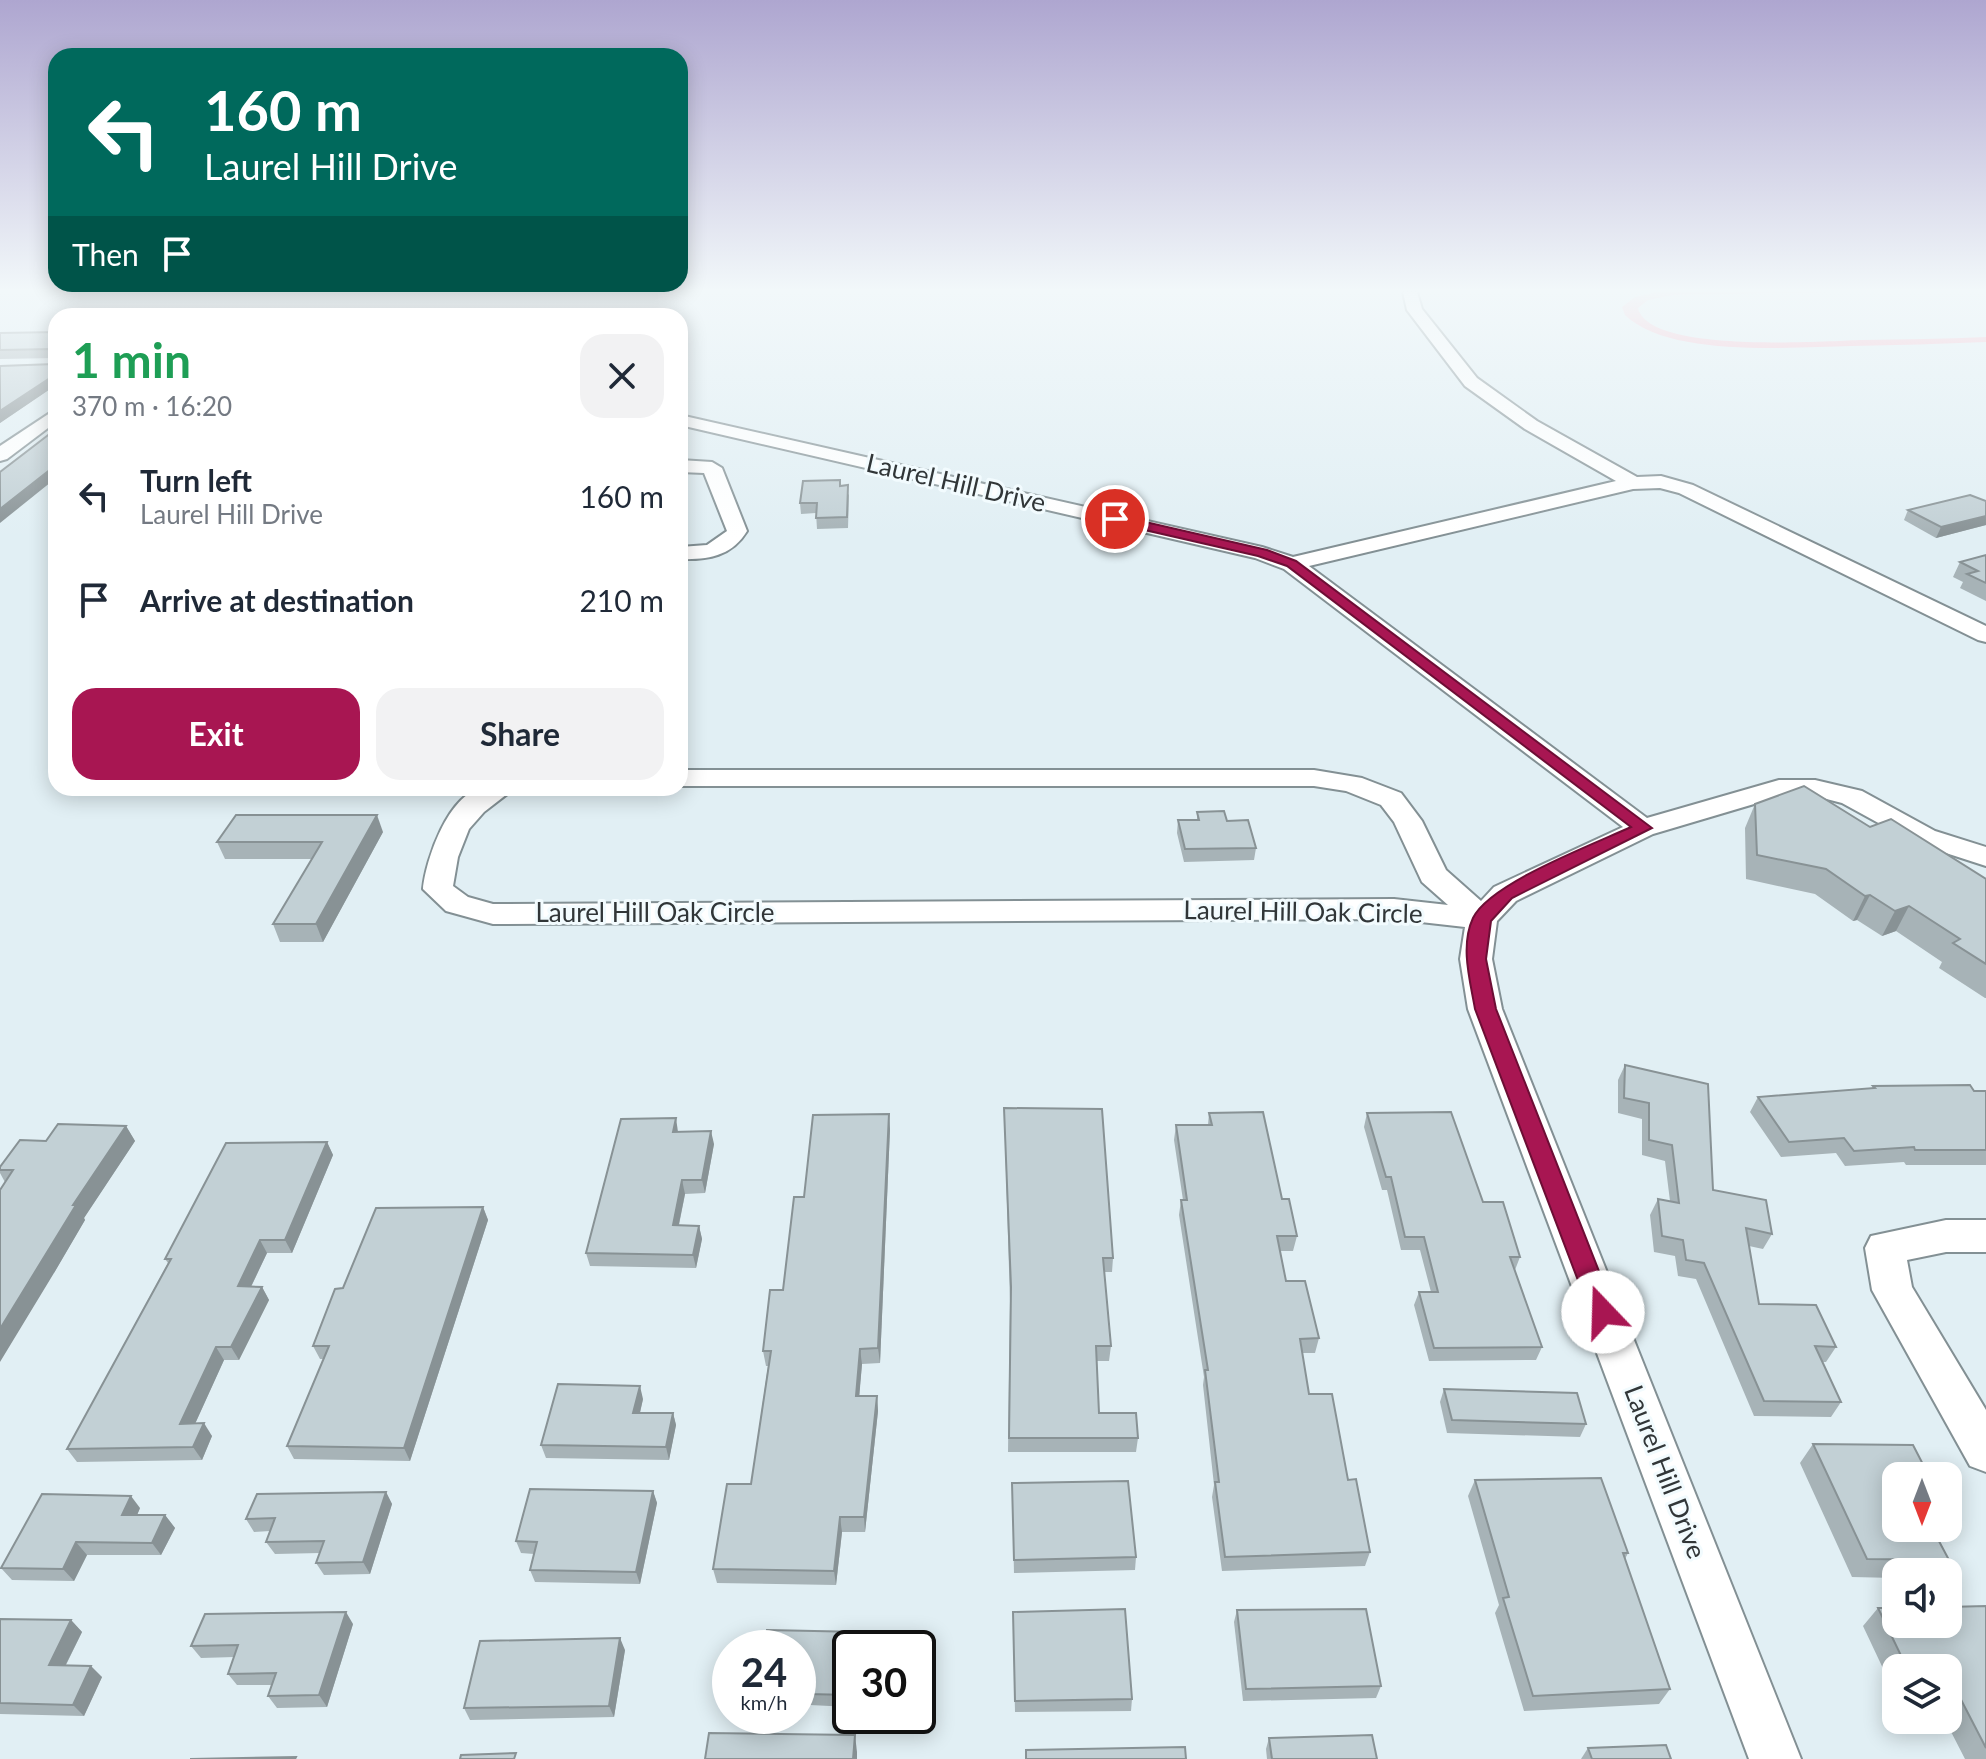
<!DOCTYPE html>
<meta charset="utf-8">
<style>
:root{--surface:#fff;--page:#f2f2f3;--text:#1f2937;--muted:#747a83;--accent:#a81652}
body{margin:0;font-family:Lato,sans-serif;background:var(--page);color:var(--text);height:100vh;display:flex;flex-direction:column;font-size:30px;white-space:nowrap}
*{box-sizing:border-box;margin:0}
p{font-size:26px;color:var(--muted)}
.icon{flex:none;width:44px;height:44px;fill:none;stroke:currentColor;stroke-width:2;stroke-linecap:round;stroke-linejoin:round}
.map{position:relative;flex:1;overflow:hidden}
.details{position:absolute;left:48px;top:308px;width:640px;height:488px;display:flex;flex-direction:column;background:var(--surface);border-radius:24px;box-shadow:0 4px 20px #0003}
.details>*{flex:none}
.guide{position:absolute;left:48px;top:48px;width:640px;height:244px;border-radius:24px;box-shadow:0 4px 20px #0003;background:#00695c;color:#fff;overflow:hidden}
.needle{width:52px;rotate:180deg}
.buttons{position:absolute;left:1882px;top:1462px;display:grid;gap:16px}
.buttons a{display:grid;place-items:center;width:80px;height:80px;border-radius:16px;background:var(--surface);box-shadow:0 4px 20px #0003;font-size:40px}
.speed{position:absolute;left:712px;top:1630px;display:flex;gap:16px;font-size:40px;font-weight:700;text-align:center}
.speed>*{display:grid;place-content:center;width:104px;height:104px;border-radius:50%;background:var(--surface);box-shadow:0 4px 20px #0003;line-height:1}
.speed small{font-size:20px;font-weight:400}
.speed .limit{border:4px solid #111;border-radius:12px;background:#fff;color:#111}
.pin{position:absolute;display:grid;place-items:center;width:68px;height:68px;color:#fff;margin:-34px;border:4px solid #fff;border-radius:50%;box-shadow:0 2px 8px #0007}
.me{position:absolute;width:88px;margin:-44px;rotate:339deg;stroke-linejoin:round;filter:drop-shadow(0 0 6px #0008)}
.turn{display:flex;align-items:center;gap:28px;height:168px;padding:0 24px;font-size:36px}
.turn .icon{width:104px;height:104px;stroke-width:2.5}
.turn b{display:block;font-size:56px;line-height:68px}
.then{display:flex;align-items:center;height:76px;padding:0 24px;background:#0003;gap:16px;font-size:30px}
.round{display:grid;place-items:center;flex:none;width:84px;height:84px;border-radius:24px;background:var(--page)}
.headline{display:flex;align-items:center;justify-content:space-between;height:136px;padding:0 24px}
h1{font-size:48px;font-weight:700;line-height:60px;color:#1e9e55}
.cta{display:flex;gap:16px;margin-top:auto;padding:16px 24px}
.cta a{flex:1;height:92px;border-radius:24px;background:var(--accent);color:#fff;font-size:32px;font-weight:700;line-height:92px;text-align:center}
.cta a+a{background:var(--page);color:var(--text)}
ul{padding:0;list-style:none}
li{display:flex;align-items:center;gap:24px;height:104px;padding:0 24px}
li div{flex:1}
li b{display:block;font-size:30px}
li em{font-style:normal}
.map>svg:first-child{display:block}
</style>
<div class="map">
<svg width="1986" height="1759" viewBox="0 0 1986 1759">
<rect width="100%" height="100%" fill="#e1eff4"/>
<!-- green -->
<path fill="#fbb5c5" d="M1658 292H1830L1673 295 1648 300 1638 308C1648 354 1824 341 1862 340 1903 339 1945 339 1986 337V342C1941 344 1896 345 1851 346 1793 347 1669 358 1625 315L1622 307 1635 297Z"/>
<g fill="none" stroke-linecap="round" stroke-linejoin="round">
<defs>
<g id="minor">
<path d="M1403 292H1417L1422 309 1477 378 1537 421 1637 477 1661 476 1693 485 1986 626V642L1978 640 1679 493 1660 488 1633 489 1309 566 1647 818 1779 780H1815L1862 791 1935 831 1986 847V866L1915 843 1842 803 1815 796H1781L1653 834 1516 901 1497 921 1492 959 1502 1009 1801 1759H1749L1468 1009 1460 959 1465 927 1394 919 493 924 446 911 423 889C426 859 448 795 482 788 492 786 505 788 515 788L484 812 469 829 458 857 453 886 468 897 493 904 1394 899 1448 905 1422 882 1394 822 1381 805 1346 791 1314 786H680V770H1314L1362 778 1401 793 1422 821 1446 870 1481 901 1494 887 1623 827 1284 569 1255 558 680 425V415L1262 547 1293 557 1616 481 1525 429 1465 386 1407 310Z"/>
<path d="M56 409V422L7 459 0 461V446Z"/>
<path d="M680 460 712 462 722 468 747 531C732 556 708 560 680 559V547L707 545 727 531 704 473 680 472Z"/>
<path d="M1946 1220H1986V1252H1946L1907 1260 1912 1287 1986 1410V1472L1970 1466 1872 1290 1865 1248 1871 1236Z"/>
</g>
</defs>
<!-- minor casing -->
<use href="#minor" stroke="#839094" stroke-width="4"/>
<!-- minor -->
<use href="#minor" fill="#fff" fill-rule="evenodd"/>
</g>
<!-- wall -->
<g fill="#a7b3b7">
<path d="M56 332V385L0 423V366L54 364 55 358 0 359V333Z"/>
<path d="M841 486 849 495 848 528 817 529 816 513 801 514 800 503Z"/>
<path d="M1986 501V525L1936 538 1904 520 1908 510Z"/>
<path d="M1986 555V601L1960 588 1963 582 1953 577 1960 562Z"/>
<path d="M1755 804 1870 827 1986 879V998H1985L1939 968 1942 962 1896 931 1882 936 1857 920 1853 921 1815 894 1746 879 1745 828Z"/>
<path d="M1197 812 1256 848 1254 860 1184 862 1177 833 1178 820H1197Z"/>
<path d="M383 832 323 942H280L273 924 312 859H225L217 842Z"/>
<path d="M1625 1065 1713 1190 1772 1234 1763 1249 1749 1246 1759 1304 1836 1347 1826 1362H1822L1841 1402 1831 1417 1754 1416 1696 1279 1678 1276 1675 1256 1654 1252 1650 1215 1658 1199 1670 1201 1665 1161 1642 1155V1119L1618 1113V1080Z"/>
<path d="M1873 1086 1986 1091V1165H1906L1904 1162 1845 1166 1836 1153 1781 1157 1750 1112 1758 1097 1871 1089Z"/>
<path d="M1004 1108 1113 1258 1112 1272H1104L1111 1346 1109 1361H1097L1099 1413 1138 1438 1136 1452H1008L1010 1301Z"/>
<path d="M1209 1113 1282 1199 1297 1236 1293 1251H1280L1286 1281 1319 1338 1315 1353H1302L1309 1394 1348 1480 1370 1552 1365 1566 1222 1571 1212 1497 1214 1485 1203 1385 1204 1377 1179 1215 1181 1200H1183L1174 1140 1176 1125H1208Z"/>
<path d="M1367 1113 1483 1202 1520 1257 1515 1270 1542 1347 1536 1360 1429 1361 1414 1305 1419 1292H1431L1420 1250H1401L1387 1190H1382L1364 1127Z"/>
<path d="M126 1126 135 1141 84 1218 85 1220 54 1273 0 1173V1167L46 1141Z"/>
<path d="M890 1129 880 1363 862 1364 859 1396H877L878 1411 865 1532H842L836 1585 717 1583 713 1569 751 1484 768 1366H766L763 1351 783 1290Z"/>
<path d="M678 1132 714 1144 705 1193 685 1194 679 1225 699 1226 702 1239 696 1268 590 1266 586 1253Z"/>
<path d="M327 1142 333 1155 292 1253H267L251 1287H262L269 1300 239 1360H224L195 1424 212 1436 202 1460 77 1462 67 1449 168 1263 165 1259Z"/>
<path d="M483 1207 488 1220 410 1461 294 1459 287 1446 324 1359H320L313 1346 343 1288Z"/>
<path d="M1444 1389 1586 1424 1580 1437 1447 1433 1440 1402Z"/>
<path d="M643 1399 640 1413H673L676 1425 669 1460 546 1458 541 1445Z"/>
<path d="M1813 1444 1896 1476 1949 1560 1938 1572H1896V1578L1852 1577 1800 1463Z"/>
<path d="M1475 1480 1628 1553 1625 1559 1670 1689 1659 1704 1524 1711 1495 1613 1499 1605 1468 1496Z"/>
<path d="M1012 1483 1136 1557 1135 1570 1014 1573Z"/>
<path d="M653 1491 657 1503 640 1584 535 1582 530 1570 534 1554 521 1553 516 1541Z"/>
<path d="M386 1492 392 1504 370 1574 324 1575 316 1563 320 1553 275 1554 266 1542 270 1531 254 1532 246 1519Z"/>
<path d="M140 1508 137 1515H165L175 1528 161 1555H87L74 1581 12 1580 1 1568Z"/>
<path d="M1986 1606V1759H1965L1945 1720H1948V1668H1896V1696L1863 1626 1878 1608Z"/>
<path d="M1237 1610 1381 1686 1376 1698 1243 1701 1234 1622Z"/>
<path d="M0 1619 71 1620 82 1632 66 1665 102 1677 84 1716 0 1714Z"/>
<path d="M353 1624 327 1707 277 1708 268 1696 272 1685H237L228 1674 234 1657 201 1658 191 1646Z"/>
<path d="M1013 1624 1132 1699 1131 1711 1015 1712Z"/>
<path d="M862 1644V1648H850V1707L810 1705 808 1694 809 1681H798V1648Z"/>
<path d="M625 1650 614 1717 470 1720 464 1708Z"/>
<path d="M1269 1738 1377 1759H1267L1266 1749Z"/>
<path d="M1588 1748 1671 1759H1581Z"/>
</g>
<!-- shaded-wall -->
<g fill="#889295">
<path d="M56 374V385L0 423V411Z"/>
<path d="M56 465V478L0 523V509Z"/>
<path d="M1986 516V525L1936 538 1941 527Z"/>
<path d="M377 815 383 832 323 942 316 924Z"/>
<path d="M1870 895 1857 920 1853 921 1865 896Z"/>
<path d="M1909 906 1896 931 1882 936 1895 911Z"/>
<path d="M889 1114 890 1129 880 1363 878 1348Z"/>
<path d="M676 1118 678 1132H673Z"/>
<path d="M126 1126 135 1141 84 1218 85 1220 54 1273 0 1362V1329L73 1205Z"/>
<path d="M711 1131 714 1144 705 1193 702 1180Z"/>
<path d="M327 1142 333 1155 292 1253 285 1240Z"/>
<path d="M682 1180 685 1194 676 1238 673 1225Z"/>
<path d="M483 1207 488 1220 410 1461 404 1448Z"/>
<path d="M699 1226 702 1239 696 1268 693 1255Z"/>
<path d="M260 1240 267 1253 245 1299 238 1286Z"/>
<path d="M262 1287 269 1300 239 1360 231 1347Z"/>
<path d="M216 1347 224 1360 189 1437 180 1424Z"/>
<path d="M860 1349 862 1364 858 1411 856 1396Z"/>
<path d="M640 1386 643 1399 637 1425 633 1413Z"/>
<path d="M877 1396 878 1411 865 1532 864 1517Z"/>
<path d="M673 1413 676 1425 669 1460 666 1447Z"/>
<path d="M204 1423 212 1436 202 1460 193 1447Z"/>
<path d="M653 1491 657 1503 640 1584 636 1572Z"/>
<path d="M386 1492 392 1504 370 1574 363 1562Z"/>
<path d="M131 1496 140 1508 132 1527 122 1515Z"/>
<path d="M165 1515 175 1528 161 1555 152 1543Z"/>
<path d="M840 1517 842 1532 836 1585 834 1571Z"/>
<path d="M76 1542 87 1555 74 1581 63 1569Z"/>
<path d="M346 1612 353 1624 327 1707 319 1695Z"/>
<path d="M71 1620 82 1632 60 1676 49 1665Z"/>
<path d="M620 1638 625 1650 614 1717 609 1706Z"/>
<path d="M91 1666 102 1677 84 1716 73 1705Z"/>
<path d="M855 1735 857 1752V1759H853Z"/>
</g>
<!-- building -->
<g fill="#c2d0d5" stroke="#889295" stroke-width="2">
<path d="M56 332V374L0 411V366L54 364 55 352 52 349 0 350V333Z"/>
<path d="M56 429V465L0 509V472Z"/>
<path d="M840 480V486L848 485 847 517 816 518 817 503H800L803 481Z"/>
<path d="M1970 495 1986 501V516L1941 527 1908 510Z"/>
<path d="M1986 555V583L1967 574 1978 571 1960 562Z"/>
<path d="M1804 786 1870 827 1891 819 1986 879V964L1953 943 1960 939 1909 906 1895 911 1870 895 1865 896 1826 869 1757 855 1755 804Z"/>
<path d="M1224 811 1227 821 1248 820 1256 848 1185 849 1178 820H1199L1197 812Z"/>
<path d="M236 815H377L316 924H273L322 842H217Z"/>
<path d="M1625 1065 1708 1084 1713 1190 1766 1200 1772 1234 1746 1228 1759 1304 1816 1305 1836 1347 1815 1346 1841 1402 1764 1401 1704 1263 1686 1260 1683 1240 1662 1236 1658 1199 1679 1203 1672 1145 1649 1140V1103L1624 1098Z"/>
<path d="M1970 1085 1974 1091H1986V1150H1915L1914 1147 1854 1151 1844 1138 1789 1142 1758 1097 1875 1088 1873 1086Z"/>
<path d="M1004 1108 1102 1109 1113 1258H1103L1111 1346H1096L1099 1413H1136L1138 1438H1009L1011 1287Z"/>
<path d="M1263 1112 1282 1199H1289L1297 1236H1277L1286 1281H1305L1319 1338 1300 1339 1309 1394H1332L1348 1480 1356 1479 1370 1552 1225 1557 1215 1482H1219L1205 1370H1208L1181 1200H1187L1176 1125H1212L1209 1113Z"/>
<path d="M1451 1112 1483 1202H1503L1520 1257H1510L1542 1347 1434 1348 1419 1292H1438L1424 1237H1405L1391 1177H1386L1367 1113Z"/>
<path d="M889 1114 878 1348 860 1349 856 1396H877L864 1517H840L834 1571 713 1569 727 1484H751L771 1351H763L770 1290H783L794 1197H804L813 1115Z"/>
<path d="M676 1118 673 1132 711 1131 702 1180H682L673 1225 699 1226 693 1255 586 1253 621 1119Z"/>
<path d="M58 1124 126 1126 73 1205H76L0 1329V1190L13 1170H0V1167L20 1140 46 1141Z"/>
<path d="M327 1142 285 1240H260L238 1286 262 1287 231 1347H216L180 1424 204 1423 193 1447 67 1449 171 1259H165L226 1143Z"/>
<path d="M483 1207 404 1448 287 1446 329 1346H313L335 1289 343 1288 376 1208Z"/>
<path d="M558 1384 640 1386 633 1413H673L666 1447 541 1445Z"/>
<path d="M1444 1389 1577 1393 1586 1424 1452 1420Z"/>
<path d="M1813 1444 1913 1445 1929 1476H1896V1528H1932L1949 1560 1867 1559Z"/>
<path d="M1601 1478 1628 1553H1623L1670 1689 1533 1696 1503 1598 1509 1597 1475 1480Z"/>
<path d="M1128 1481 1136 1557 1014 1560 1012 1483Z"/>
<path d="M530 1489 653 1491 636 1572 530 1570 537 1542 516 1541Z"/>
<path d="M386 1492 363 1562 316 1563 324 1541 266 1542 275 1518 246 1519 257 1494Z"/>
<path d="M42 1494 131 1496 122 1515H165L152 1543 76 1542 63 1569 1 1568Z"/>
<path d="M1986 1606V1748L1955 1688H1948V1668H1907L1878 1608H1896V1624H1948V1607Z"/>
<path d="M1125 1609 1132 1699 1015 1701 1013 1612Z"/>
<path d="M1366 1609 1381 1686 1246 1689 1237 1610Z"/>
<path d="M346 1612 319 1695 268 1696 276 1673 228 1674 238 1645 191 1646 205 1614Z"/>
<path d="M0 1619 71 1620 49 1665 91 1666 73 1705 0 1703Z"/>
<path d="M767 1630 861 1632 859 1648H850V1695L808 1694 810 1669H798V1648H765Z"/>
<path d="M620 1638 609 1706 464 1708 480 1641Z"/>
<path d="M709 1733 855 1735 853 1759H705Z"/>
<path d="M1372 1735 1377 1759H1272L1269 1738Z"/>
<path d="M1666 1745 1671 1759H1592L1588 1748Z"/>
<path d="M1185 1747 1186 1759H1026V1750Z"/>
<path d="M516 1753 514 1759H460L461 1755Z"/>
<path d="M296 1757 295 1759H190Z"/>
</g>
<!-- sky -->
<linearGradient id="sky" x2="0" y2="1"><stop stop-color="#aea6d0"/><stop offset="0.54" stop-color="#f2f8fa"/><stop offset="1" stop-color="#f2f8fa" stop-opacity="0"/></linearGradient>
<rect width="1986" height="538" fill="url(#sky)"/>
<!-- route -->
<path fill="#a81652" stroke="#6d0e35" stroke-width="2" d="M1115 515 1267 550 1296 561 1652 828 1512 898 1491 921 1486 959 1496 1009 1615 1312 1611 1319 1603 1323 1594 1319 1590 1312 1475 1009C1470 980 1460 946 1473 918 1490 883 1594 844 1631 827L1287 566 1258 556 1110 522 1108 519Z"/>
<g text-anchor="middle" stroke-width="6" stroke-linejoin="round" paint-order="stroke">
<!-- street labels -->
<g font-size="26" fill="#313638" stroke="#f2fbfe">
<text transform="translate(956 483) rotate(13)" y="9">Laurel Hill Drive</text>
<text transform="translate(1303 912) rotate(1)" y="9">Laurel Hill Oak Circle</text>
<text x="655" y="922">Laurel Hill Oak Circle</text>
<text transform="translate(1665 1472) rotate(69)" y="9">Laurel Hill Drive</text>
</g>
</g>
</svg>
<div class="buttons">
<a><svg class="needle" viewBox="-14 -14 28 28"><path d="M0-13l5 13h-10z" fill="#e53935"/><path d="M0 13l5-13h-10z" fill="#747a83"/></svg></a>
<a><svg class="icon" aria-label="sound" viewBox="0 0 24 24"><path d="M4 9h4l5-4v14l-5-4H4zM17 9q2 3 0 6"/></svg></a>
<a><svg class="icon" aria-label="layers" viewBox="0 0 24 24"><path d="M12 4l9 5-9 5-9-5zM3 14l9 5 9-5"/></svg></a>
</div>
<div class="speed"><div>24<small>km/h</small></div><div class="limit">30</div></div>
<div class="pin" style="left:1115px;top:519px;background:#d93025"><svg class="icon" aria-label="arrive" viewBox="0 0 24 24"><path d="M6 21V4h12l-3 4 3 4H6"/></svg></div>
<svg class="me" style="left:1603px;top:1312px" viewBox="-20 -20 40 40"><circle r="19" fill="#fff"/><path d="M0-13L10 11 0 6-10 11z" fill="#a81652"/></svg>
<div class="guide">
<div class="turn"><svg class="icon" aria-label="left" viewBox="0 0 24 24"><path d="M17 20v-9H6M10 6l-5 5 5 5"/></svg><div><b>160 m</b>Laurel Hill Drive</div></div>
<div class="then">Then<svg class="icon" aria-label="arrive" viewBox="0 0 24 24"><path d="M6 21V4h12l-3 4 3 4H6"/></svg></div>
</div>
<section class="details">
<div class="headline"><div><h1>1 min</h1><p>370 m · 16:20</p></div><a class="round"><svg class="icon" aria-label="close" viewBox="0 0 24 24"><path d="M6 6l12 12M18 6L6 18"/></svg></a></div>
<ul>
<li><svg class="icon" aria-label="left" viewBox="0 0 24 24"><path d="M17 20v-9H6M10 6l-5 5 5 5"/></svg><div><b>Turn left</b><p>Laurel Hill Drive</p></div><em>160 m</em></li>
<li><svg class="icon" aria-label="arrive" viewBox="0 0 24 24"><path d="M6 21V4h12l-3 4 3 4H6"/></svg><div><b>Arrive at destination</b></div><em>210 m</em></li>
</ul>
<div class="cta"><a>Exit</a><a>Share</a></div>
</section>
</div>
